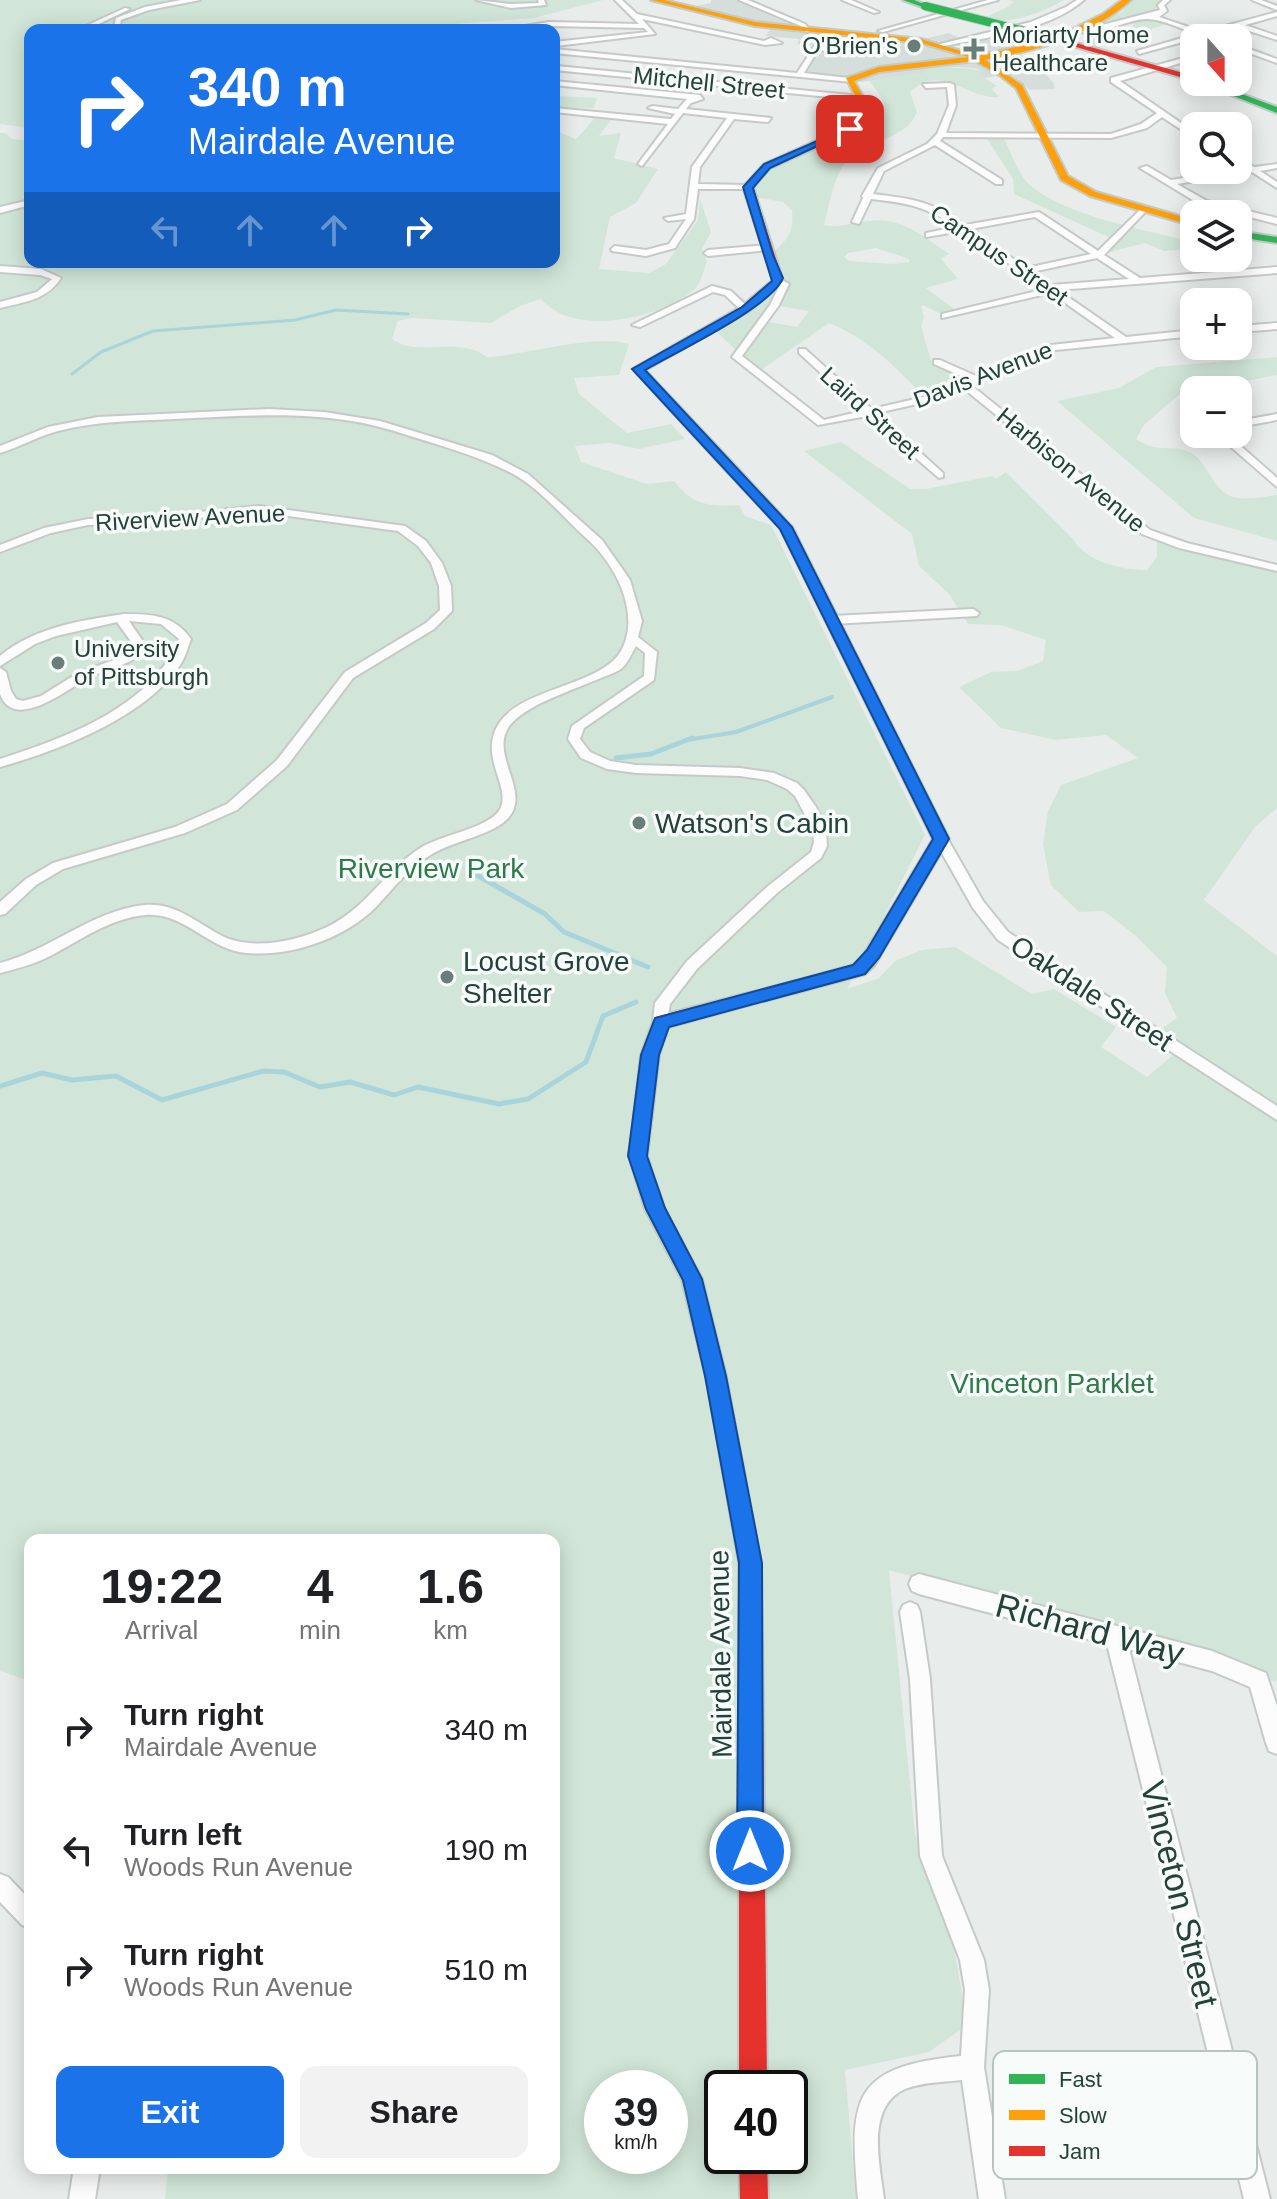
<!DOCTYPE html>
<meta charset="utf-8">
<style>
:root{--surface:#fff;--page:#f2f2f2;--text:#202124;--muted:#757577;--accent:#1a73e8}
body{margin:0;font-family:Helvetica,sans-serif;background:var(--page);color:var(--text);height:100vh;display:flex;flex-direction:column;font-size:30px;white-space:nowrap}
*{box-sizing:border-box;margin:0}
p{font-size:26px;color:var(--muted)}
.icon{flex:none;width:44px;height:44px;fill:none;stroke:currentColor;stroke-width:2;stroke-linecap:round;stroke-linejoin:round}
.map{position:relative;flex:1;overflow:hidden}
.details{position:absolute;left:24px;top:1534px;width:536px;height:640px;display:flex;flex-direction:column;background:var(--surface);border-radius:16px;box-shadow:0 4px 20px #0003}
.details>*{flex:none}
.banner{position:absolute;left:24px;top:24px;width:536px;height:244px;border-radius:16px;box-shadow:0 4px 20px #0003;background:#1a73e8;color:#fff;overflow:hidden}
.needle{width:52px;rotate:159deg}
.controls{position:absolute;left:1180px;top:24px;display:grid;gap:16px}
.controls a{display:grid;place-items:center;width:72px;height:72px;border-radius:16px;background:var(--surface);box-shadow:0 4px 20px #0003;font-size:40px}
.speed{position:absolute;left:584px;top:2070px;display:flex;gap:16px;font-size:40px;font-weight:700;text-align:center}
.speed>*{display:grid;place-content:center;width:104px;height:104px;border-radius:50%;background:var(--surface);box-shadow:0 4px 20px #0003;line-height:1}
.speed small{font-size:20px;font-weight:400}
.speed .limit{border:4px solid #111;border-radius:12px;background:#fff;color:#111}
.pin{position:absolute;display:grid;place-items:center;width:68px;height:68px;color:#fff;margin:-34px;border-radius:16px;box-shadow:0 4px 12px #0006}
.me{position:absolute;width:88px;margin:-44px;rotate:0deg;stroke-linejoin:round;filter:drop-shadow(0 0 6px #0008)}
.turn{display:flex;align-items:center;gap:28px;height:168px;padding:0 32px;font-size:36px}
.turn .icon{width:104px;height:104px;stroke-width:2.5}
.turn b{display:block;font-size:56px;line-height:68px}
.lanes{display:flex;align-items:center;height:76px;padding:0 32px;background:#0003;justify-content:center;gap:40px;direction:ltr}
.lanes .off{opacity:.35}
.eta{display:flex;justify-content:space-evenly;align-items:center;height:136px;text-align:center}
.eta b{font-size:48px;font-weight:700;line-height:56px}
.primary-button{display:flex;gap:16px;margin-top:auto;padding:16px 32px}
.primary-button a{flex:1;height:92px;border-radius:16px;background:var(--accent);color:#fff;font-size:32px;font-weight:700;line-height:92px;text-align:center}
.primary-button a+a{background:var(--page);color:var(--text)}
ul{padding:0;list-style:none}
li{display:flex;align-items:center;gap:24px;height:120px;padding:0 32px}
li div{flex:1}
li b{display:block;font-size:30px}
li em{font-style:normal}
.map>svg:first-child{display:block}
</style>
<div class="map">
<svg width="1277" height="2199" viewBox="0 0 1277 2199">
<rect width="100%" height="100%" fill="#e8edeb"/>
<!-- built -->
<g fill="#d6dedb">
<path d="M711 0H742L809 31 952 48 1006 75 984 78 975 73 981 71 974 68 922 65 929 72 870 81 849 83 848 80 799 75 817 46 797 44 799 39 765 36 772 27 687 8 711 3Z"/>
<path d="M949 33 967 41 984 38 1012 50 981 55 955 44 924 39Z"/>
<path d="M1020 54 1032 60 1053 82 1055 89 1030 90 991 59Z"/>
</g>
<!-- green -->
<g fill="#d1e6d8" fill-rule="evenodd">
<path d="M0 0H603L534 18 375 30H30V128L0 124Z"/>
<path d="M1009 0H1064C1040 14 1010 25 983 18L1006 8 1014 2Z"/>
<path d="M1133 0H1163L1158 5 1160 11 1154 16 1124 18 1089 29 1122 12Z"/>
<path d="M1150 18 1167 24 1116 40 1100 48 1080 43 1091 38 1082 34C1101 26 1118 31 1135 25L1125 21Z"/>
<path d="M940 62C953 72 967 65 982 72L977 73 997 86 992 89 999 97C964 99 943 62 910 92L917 112C906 140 872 138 851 156 834 171 830 204 824 225 840 228 852 223 868 221 901 216 924 237 949 254L941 259 958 279 926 288 957 311 943 315 923 305 921 307 924 317 921 326 931 361 962 377 922 394C893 365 867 338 829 323L758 372 717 332 750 313 784 281 773 252C789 239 794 230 792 210L783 202 749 196 763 169 850 129 867 130 881 116 883 100 870 81 928 72 921 64ZM876 248 909 259V262L892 264 849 261 844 257 848 253ZM774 305 808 311H809L797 327 763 321Z"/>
<path d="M554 96 597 98 594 108H577L611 120 599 136 621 133 614 158 658 169 636 203 610 217 599 269 649 273 666 264 698 220 700 199 711 232 702 249 707 261C704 269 701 283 695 289 660 319 574 338 541 299L520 306 491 323 412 318 398 321 392 339C418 358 459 335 487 357 526 355 595 333 629 344L619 375 574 378 579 394 627 433 671 424 685 439 639 449 610 443 575 446 581 462 647 484 674 481C692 505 709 507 739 505L745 516 771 525 925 835 847 989 879 978 895 961 922 950 955 947 1032 994 1054 989 1116 1027 1101 1047 1147 1077 1173 1055 1225 1089 1230 1085 1277 1116V1682L889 1570 915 1834 953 1941 967 2025 929 2052 845 2070 856 2199H165L168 2168H554V1540H30V1681L0 1671V133H6L12 139 30 141V193L21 197 30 198V262H554V130L576 139 594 119 554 109ZM602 2088H670V2156H602ZM722 2088H790V2156H722Z"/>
<path d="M986 137 1004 138C1011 153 1018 175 1031 186 1066 216 1149 231 1194 242V249L1164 251 1145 243 1099 255 1113 239 1014 194 1013 179Z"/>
<path d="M1277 357V375L1181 393 1144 425 1136 439C1159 453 1163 445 1184 450 1209 457 1210 490 1233 497 1246 500 1264 497 1277 495V541L1194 518 1057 401 1119 388 1156 367Z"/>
<path d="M841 442 910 489H926L992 476 996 479 1006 472 1073 539C1086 562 1122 570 1147 570L1157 557V542L1277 572V808L1255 827 1204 900 1277 956V1107L1160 1030 1177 1018 1165 993 1167 967 1136 936 1104 911 1079 912 1051 885 1043 845 1048 811 1061 785 1138 758 1106 735 1055 740 1001 728 959 687 991 672 1017 671 1043 661 1046 640 1001 625 968 624 949 594 919 566 912 534 804 451Z"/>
</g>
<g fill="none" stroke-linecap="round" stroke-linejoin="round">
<!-- stream-far2 -->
<path stroke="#a9d4db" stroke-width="3" d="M72 374 101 352 153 331 295 320 336 310 408 314"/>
<!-- stream-far1 -->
<path stroke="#a9d4db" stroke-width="4" d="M687 740 736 732 832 697"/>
<!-- stream -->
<g stroke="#a9d4db" stroke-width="5">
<path d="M616 758 651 754 692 738"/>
<path d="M475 874 545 914 564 932 648 967"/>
<path d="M0 1086 42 1073 72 1080 116 1076 162 1100 263 1071 284 1072 320 1087 350 1082 394 1095 418 1087 499 1104 528 1099 586 1062 603 1016 636 1002"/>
</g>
<defs>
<g id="street">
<path d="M181 0H200L149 10 121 20 119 30H113L116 18 145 7Z"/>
<path d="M476 0 511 4 539 3 538 0H544L546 5 511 8Z"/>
<path d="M615 0H622L637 14 764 41 771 38 782 43 765 45 642 19 655 34 556 46 554 42 648 32 644 28 549 26 501 30 549 22 639 24Z"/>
<path d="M739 0H748L805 24 811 31 806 32 801 26Z"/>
<path d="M842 0H851L879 12 874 13Z"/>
<path d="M988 0H998L883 32 878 31Z"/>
<path d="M1077 0H1084C1046 32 986 37 939 47L936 45 1031 22 1066 7Z"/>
<path d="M1163 0H1170L1164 5 1167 11 1159 17 1203 32 1277 12V16L1245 25 1277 36V40L1237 27 1139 54 1137 51 1196 34C1181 29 1163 19 1147 19 1125 19 1099 38 1079 31L1160 10 1158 5Z"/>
<path d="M1252 0H1261L1277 6V10Z"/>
<path d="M125 8 130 9 86 30H77Z"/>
<path d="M824 31 829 32 820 46 876 54 873 56 818 50 804 73 849 78 852 82 554 53V49L797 73Z"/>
<path d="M1238 45 1277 59V63L1238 49Z"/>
<path d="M1194 55V59L1120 81 1194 132V138L1162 117 1147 128 1111 138 943 137 940 141 1002 180V184H996L935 145 884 171 873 194C914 199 931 201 965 225L1039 212 1098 251 1143 207H1146V211L1104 255 1140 278 1277 267V273L1058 290 1126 337 1194 330V336L1056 350 971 385 1150 530 1187 543 1277 565V571L1179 548 1142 534 963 388 935 400 877 413 943 473V477L939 478 867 416 818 425 732 357 770 305 780 285 774 281 778 278 789 284 779 305 742 356 824 420 862 411 799 353V349H805L872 409 928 396 968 379 934 364V360H940L976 376 1051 345 1115 338 1051 293 942 318V314L1045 289 962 231 926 237V233L956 227C926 206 907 203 871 199L859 224 852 222 863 198 862 196 878 168 927 144 937 134 949 105 947 87 926 88 923 84 950 83 954 85 956 105 946 133 1111 134 1141 124 1157 113 1111 82V78ZM1035 217 1091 254 1026 268 971 229ZM1097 258 1129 279 1051 285 1032 272Z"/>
<path d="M557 66 860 96 864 98 860 100 554 70Z"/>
<path d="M554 81 700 95 703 99 691 103 686 109 771 118 768 122 734 119 700 167 698 184 748 185 752 187 748 189H698L694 219 675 248 646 256 612 251 611 249 615 246 646 250 669 244 686 219 668 221 664 218 686 214 692 167 727 118 683 113 642 166 638 164 668 124 554 112V108L671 119 675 114 648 108 652 106 678 109 687 99 554 85Z"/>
<path d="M1277 164V168L1260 171 1277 182V188L1252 172 1177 184 1207 201 1277 218V224L1201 205 1140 168 1147 166 1171 180 1246 168 1249 165 1255 167Z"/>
<path d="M30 200V205L0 213V207Z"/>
<path d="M766 245 769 246V250L708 256 704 253 708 250Z"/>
<path d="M0 266 41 269 61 278C47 300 24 302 0 308V302L37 292 52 279 40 275 0 272Z"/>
<path d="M712 286 731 291 750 309 742 311 725 295 713 292 640 327 632 325Z"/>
<path d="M1277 323V329L1238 332V326Z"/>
<path d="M269 409 324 412 380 421 492 455 528 474 602 540 630 580 642 621 638 637 657 652 654 680 584 728 580 739 590 752 610 761 636 765 740 768 774 773 797 783 804 790 816 807 826 830 827 846 821 858 777 893 697 969 670 1004 666 1026 661 1028 653 1022 655 1003 687 961 767 887 811 852 814 842 813 830 795 796 787 789 767 780 740 776 636 773 607 769 581 758 568 739 572 726 644 676 645 653 636 646C632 653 628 662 623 667 618 672 608 675 601 678 576 689 527 704 510 725 488 754 531 790 509 817 494 835 453 841 432 854 409 867 393 889 375 908 343 939 291 957 246 953 209 950 184 912 146 915 109 918 78 942 46 958 31 965 16 969 0 973V963C51 950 91 911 144 905 175 902 196 922 222 936 253 951 297 941 327 927 366 909 386 869 422 847 442 835 487 828 499 811 514 788 476 756 500 722 525 686 606 686 623 647 640 610 614 562 585 537 563 517 541 490 515 475 489 461 464 453 436 444 416 438 396 431 376 426 310 410 241 416 174 419 135 421 96 421 58 431 38 436 20 447 0 453V446L48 427 98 417Z"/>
<path d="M1277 414V420L1238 427V421Z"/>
<path d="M1216 434H1227L1277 478V487Z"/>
<path d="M259 506 405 526 426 541 442 563 451 586 452 611 434 629 353 678 287 766 237 810 185 833 63 869 36 885 5 914 0 915V902L26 879 53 863 175 827 227 804 277 760 345 672 426 623 440 610 439 586 431 563 418 546 398 531 259 512 139 524 88 525 51 533 0 552V545L44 528 88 519 139 518Z"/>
<path d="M973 609 979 613 977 616 832 624 826 620 832 616Z"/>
<path d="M124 614C152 614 174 615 191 639 188 647 186 655 182 662 149 716 58 751 0 767V759C65 738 152 707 179 639L161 624 129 621 142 640 144 650C129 667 107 668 88 678 69 688 14 733 0 694 0 687 0 676 0 668L6 672 11 691 16 699 23 701 41 696 78 673 114 660 132 649 130 640 117 622 56 636 35 644 0 666V656C33 628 82 620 124 614Z"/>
<path d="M941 834 946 836 983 901 1008 932 1277 1106V1120L998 940 973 908 934 839Z"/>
<path d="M919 1574 1212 1651 1266 1673 1277 1706V1754L1269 1751 1266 1743 1250 1687 1212 1671 1129 1649 1270 2199H1244L1107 1644 919 1594 912 1591 909 1584 912 1577Z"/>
<path d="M910 1602 917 1605 920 1612 930 1679 942 1856 984 1960 989 1990 984 2067 1005 2199H979L962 2080C944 2082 922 2082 905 2089 865 2107 880 2165 884 2199H858C849 2098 851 2067 961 2056L965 1990 960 1960 920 1856 910 1679 900 1612 903 1605Z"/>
<path d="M0 1874 8 1877 30 1900V1929L22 1925 0 1902Z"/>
<path d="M74 2168H100L95 2199H69Z"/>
</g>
<g id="fast">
<path d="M903 0H914L929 6 925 8Z"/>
<path d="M1198 82H1210L1277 107V113Z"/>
<path d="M1238 231 1277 237V243L1238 237Z"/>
<path d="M640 1134 647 1136 649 1141 647 1156 664 1208 702 1279 726 1376 761 1563 763 1700 759 1708 751 1712 743 1708 739 1700V1563L706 1376 682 1280 645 1209 629 1156 633 1136Z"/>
</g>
<g id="slow">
<path d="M651 0H664L755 22 921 39 978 56 1057 37 1103 14 1122 0H1131C1090 37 1037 50 985 60L1022 85 1068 176 1096 192 1194 220V226L1090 196 1061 180 1016 88 998 74 975 61 879 72 854 81 868 105 853 131 795 157H789V153L847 127 860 105 846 78 879 67 969 57 921 43 755 26Z"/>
<path d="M720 458H728L792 527 949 839 874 966 865 974 795 993 789 991 787 987 789 983 853 965 862 958 933 839 780 528 720 464Z"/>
</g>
<g id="jam">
<path d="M1069 41 1194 76V81L1069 45Z"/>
<path d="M792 152 795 157 770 168 753 187 783 281 749 311 645 370 728 458V464H720L633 369 741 307 773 280 743 187 764 164Z"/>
<path d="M795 981 801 983 803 987 801 991 668 1027 659 1055 649 1141 647 1146H633L631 1141 641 1055 655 1017Z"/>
<path d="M751 1688 759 1692 763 1700 767 2088H739V1700L743 1692Z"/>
<path d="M739 2156H767L768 2199H740Z"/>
</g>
</defs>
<!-- street casing -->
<use href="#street" stroke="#c5cac8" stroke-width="4"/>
<!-- fast casing -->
<use href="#fast" stroke="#c3cbc8" stroke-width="4"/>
<!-- slow casing -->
<use href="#slow" stroke="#c3cbc8" stroke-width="4"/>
<!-- jam casing -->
<use href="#jam" stroke="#c3cbc8" stroke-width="4"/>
<!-- street -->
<use href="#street" fill="#fcfcfc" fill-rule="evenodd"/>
<!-- fast -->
<use href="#fast" fill="#30b455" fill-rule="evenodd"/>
<!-- slow -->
<use href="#slow" fill="#ff9f0a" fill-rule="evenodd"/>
<!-- jam -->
<use href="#jam" fill="#e5322d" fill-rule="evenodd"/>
<defs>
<path id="fast-bridge" d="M925 6 1072 43"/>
</defs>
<!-- fast-bridge casing -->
<use href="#fast-bridge" stroke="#c3cbc8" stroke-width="10" stroke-linecap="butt"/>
<!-- fast-bridge -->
<use href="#fast-bridge" stroke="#30b455" stroke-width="8"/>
</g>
<!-- route -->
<path fill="#1a73e8" stroke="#114b97" stroke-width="2" d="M847 128 854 129 770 168 753 188 773 255 783 278C772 307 674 353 645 370L792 527 949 839 879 958 865 974 669 1027 659 1055 647 1156 665 1208 702 1279 726 1376 762 1563 763 1851 759 1860 750 1864 741 1860 737 1851 739 1563 705 1376 683 1280 646 1209 628 1156 641 1055 655 1018 853 965 867 950 933 839 780 529 632 369 742 307 772 281 743 187 764 164Z"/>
<!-- markers -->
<g fill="#697e78" stroke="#f7fbf9" stroke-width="3">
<circle cx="914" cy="46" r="8"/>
<path d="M970 37h8v8h8v8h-8v8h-8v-8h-8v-8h8z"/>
<circle cx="58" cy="663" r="8"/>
<circle cx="639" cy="823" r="8"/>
<circle cx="447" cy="977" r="8"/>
</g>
<g text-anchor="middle" stroke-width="7" stroke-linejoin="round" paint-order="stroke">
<!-- far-poi labels -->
<g font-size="24" fill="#24423a" stroke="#f7fbf9" text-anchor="start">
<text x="992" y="43">Moriarty Home<tspan x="992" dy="28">Healthcare</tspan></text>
<text x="898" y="54" text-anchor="end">O'Brien's</text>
<text x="74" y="657">University<tspan x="74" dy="28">of Pittsburgh</tspan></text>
</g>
<!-- far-street labels -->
<g font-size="24" fill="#24423a" stroke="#f7fbf9">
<text transform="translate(709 83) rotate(6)" y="8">Mitchell Street</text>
<text transform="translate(999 255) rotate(34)" y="8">Campus Street</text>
<text transform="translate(983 375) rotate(-21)" y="8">Davis Avenue</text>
<text transform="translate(870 413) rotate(42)" y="8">Laird Street</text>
<text transform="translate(1071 470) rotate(39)" y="8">Harbison Avenue</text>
<text transform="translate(190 518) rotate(-3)" y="8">Riverview Avenue</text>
</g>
<!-- poi labels -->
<g font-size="28" fill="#24423a" stroke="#f7fbf9" text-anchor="start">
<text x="655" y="833">Watson's Cabin</text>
<text x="463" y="971">Locust Grove<tspan x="463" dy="32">Shelter</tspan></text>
</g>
<!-- park labels -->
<g font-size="28" fill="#2d7a4b" stroke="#f7fbf9">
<text x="431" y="878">Riverview Park</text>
<text x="1052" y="1393">Vinceton Parklet</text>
</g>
<!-- street labels -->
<g font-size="28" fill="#24423a" stroke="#f7fbf9">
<text transform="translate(1092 993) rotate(33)" y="10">Oakdale Street</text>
<text transform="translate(720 1654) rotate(-91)" y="10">Mairdale Avenue</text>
</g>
<!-- near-street labels -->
<g font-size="34" fill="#24423a" stroke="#f7fbf9">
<text transform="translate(1090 1629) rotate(15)" y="12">Richard Way</text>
<text transform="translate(1180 1894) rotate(76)" y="12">Vinceton Street</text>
</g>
</g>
<!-- legend -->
<rect x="993" y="2051" width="264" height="128" rx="12" fill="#f7fbf9" stroke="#b8c4c0" stroke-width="2"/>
<rect x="1009" y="2074" width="36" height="10" fill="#30b455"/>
<rect x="1009" y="2110" width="36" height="10" fill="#ff9f0a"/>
<rect x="1009" y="2146" width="36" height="10" fill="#e5322d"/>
<g font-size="22" fill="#24423a">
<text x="1059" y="2087">Fast</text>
<text x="1059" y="2123">Slow</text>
<text x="1059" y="2159">Jam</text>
</g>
</svg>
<div class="controls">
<a><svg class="needle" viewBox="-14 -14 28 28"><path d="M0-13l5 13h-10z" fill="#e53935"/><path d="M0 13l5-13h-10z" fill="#757577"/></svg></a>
<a><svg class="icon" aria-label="search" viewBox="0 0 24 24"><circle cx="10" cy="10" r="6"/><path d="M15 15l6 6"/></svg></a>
<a><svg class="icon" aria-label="layers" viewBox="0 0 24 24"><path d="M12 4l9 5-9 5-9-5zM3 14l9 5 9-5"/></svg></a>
<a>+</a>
<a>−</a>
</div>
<div class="speed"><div>39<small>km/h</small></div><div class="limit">40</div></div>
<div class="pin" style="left:850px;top:129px;background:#d93025"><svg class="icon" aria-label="arrive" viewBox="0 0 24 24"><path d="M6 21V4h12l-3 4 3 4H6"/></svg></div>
<svg class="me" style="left:750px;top:1851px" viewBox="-20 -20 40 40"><circle r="17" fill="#1a73e8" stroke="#fff" stroke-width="3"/><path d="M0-11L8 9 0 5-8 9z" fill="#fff"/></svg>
<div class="banner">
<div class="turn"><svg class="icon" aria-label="right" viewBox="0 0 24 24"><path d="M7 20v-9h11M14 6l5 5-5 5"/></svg><div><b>340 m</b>Mairdale Avenue</div></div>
<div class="lanes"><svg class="icon off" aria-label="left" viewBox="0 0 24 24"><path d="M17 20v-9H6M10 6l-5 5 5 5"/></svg><svg class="icon off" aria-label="ahead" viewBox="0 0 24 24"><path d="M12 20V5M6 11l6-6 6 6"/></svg><svg class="icon off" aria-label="ahead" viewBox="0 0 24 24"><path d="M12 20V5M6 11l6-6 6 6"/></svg><svg class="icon" aria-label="right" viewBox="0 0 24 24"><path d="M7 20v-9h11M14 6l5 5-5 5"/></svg></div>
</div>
<section class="details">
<div class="eta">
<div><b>19:22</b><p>Arrival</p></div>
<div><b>4</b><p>min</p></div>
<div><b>1.6</b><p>km</p></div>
</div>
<ul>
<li><svg class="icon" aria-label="right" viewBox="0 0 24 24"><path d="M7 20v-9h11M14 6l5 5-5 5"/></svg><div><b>Turn right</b><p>Mairdale Avenue</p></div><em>340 m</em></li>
<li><svg class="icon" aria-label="left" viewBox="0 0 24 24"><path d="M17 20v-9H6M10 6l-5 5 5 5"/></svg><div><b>Turn left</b><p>Woods Run Avenue</p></div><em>190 m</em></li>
<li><svg class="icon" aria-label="right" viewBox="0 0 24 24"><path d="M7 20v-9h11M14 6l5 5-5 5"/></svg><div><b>Turn right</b><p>Woods Run Avenue</p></div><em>510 m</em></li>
</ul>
<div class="primary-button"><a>Exit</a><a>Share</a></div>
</section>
</div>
